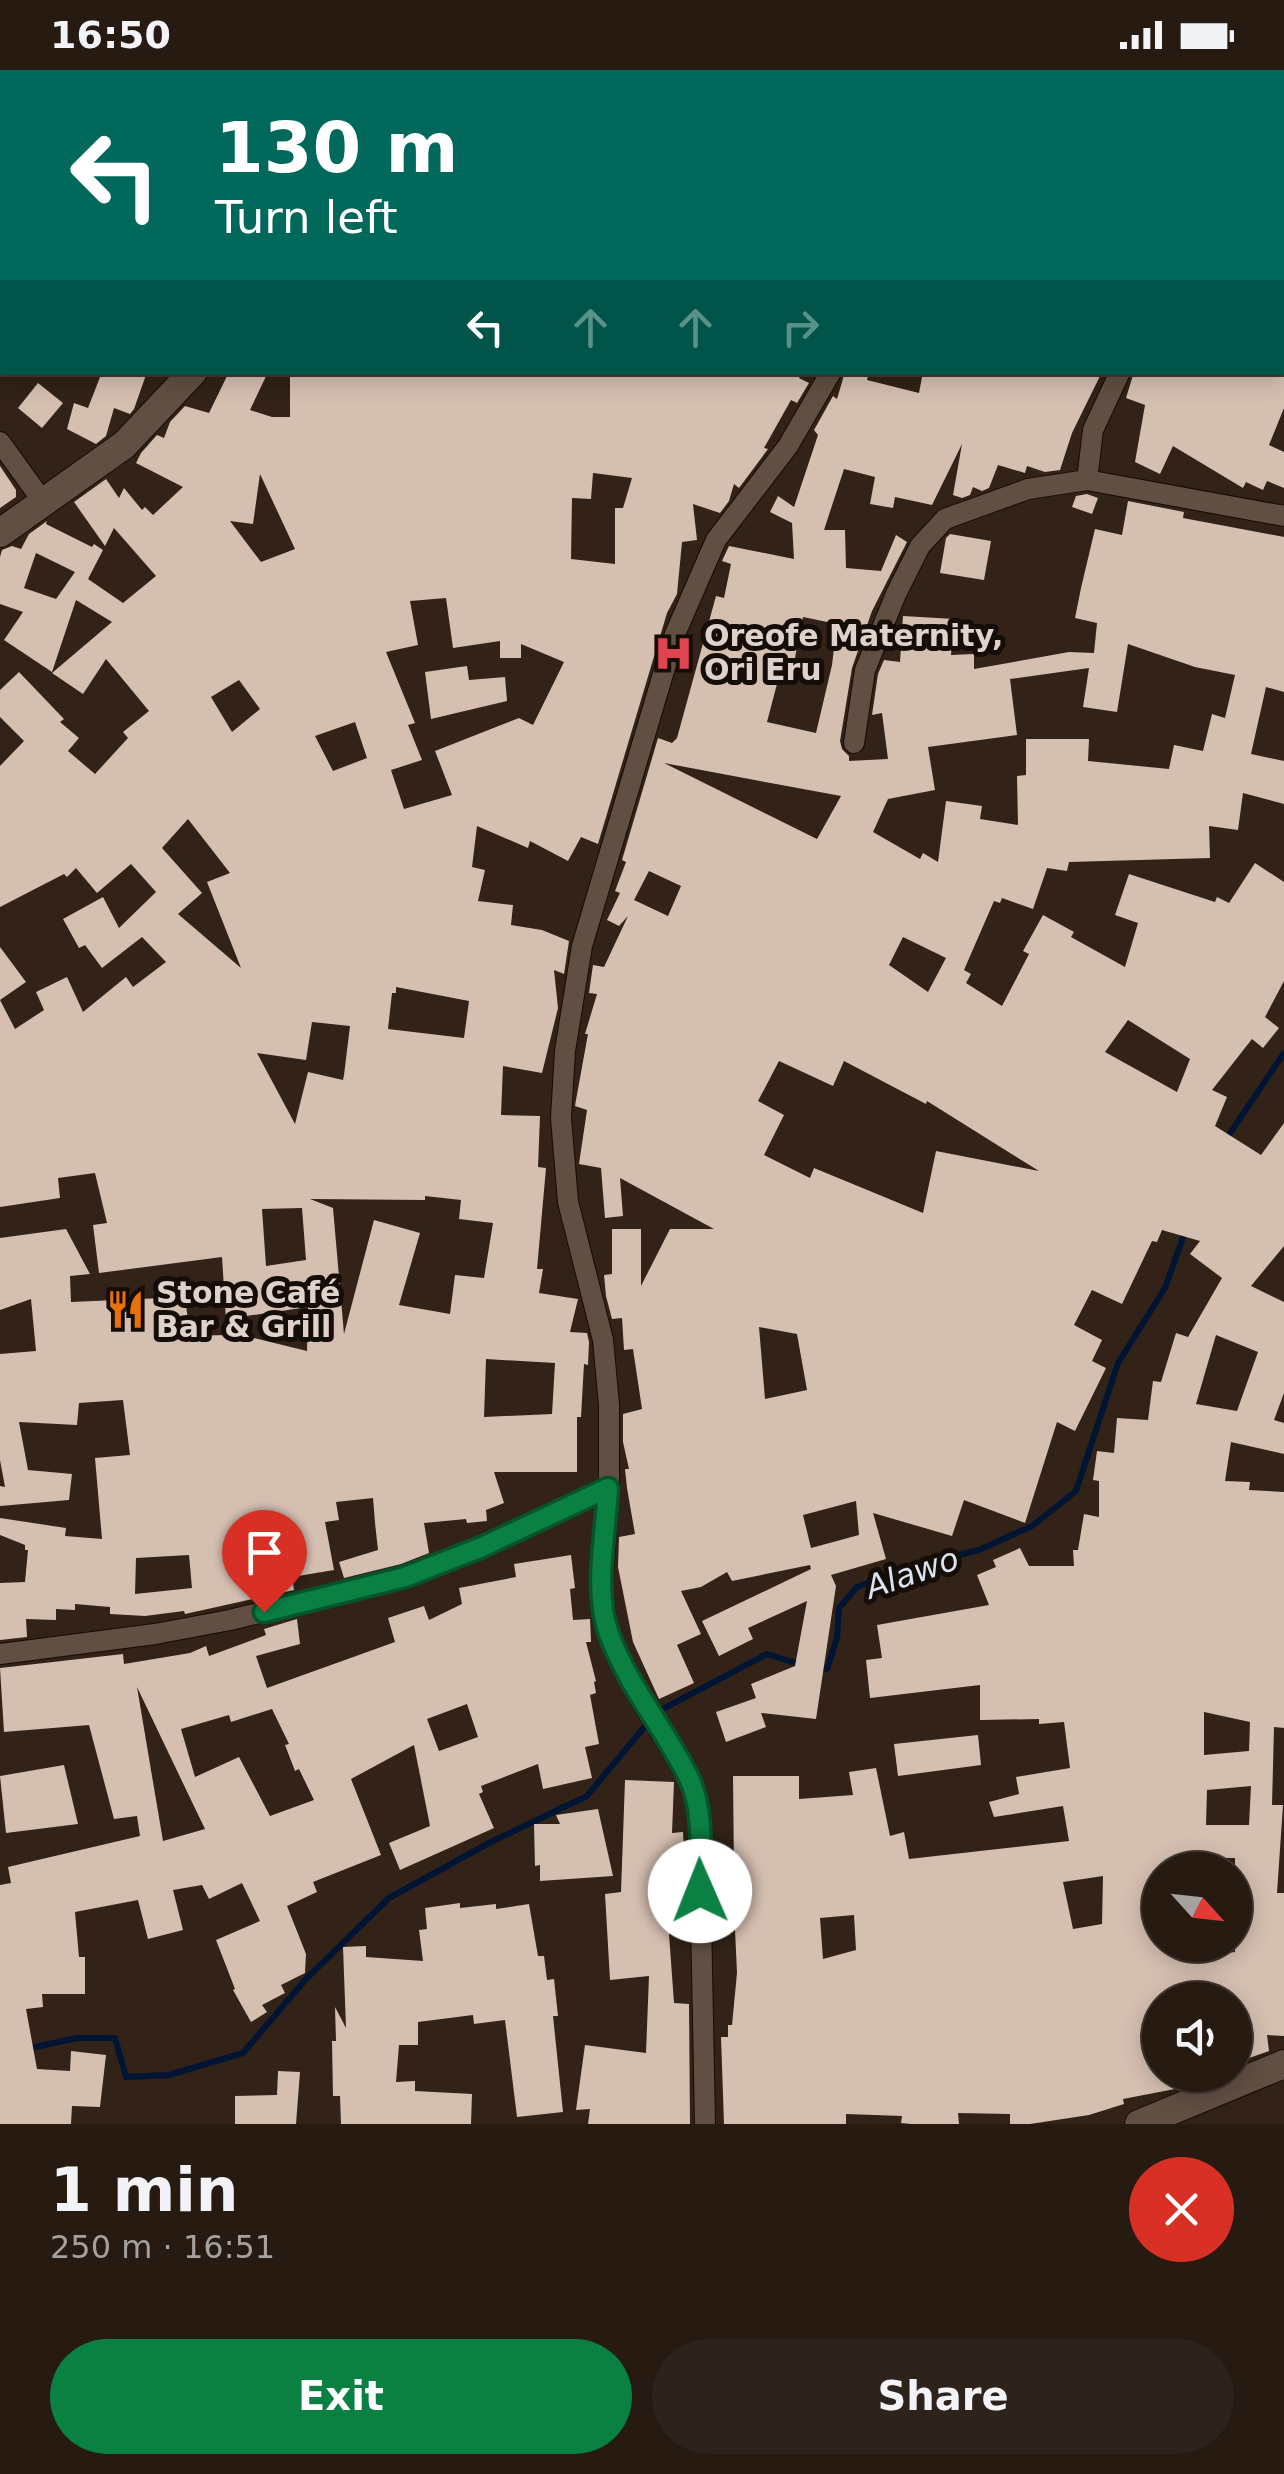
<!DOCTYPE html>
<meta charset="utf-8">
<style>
:root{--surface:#261a11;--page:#2e231a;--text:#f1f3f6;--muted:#a4a19f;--line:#423831;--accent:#0b8043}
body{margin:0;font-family:"DejaVu Sans",sans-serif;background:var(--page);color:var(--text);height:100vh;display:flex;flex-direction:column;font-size:38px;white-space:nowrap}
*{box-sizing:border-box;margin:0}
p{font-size:32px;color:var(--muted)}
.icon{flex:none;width:55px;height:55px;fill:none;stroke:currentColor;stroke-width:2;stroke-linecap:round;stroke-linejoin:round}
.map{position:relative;height:2054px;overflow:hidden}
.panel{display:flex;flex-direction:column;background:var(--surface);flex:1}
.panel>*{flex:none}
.guide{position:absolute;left:0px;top:0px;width:1285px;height:305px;box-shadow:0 5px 25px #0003,0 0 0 2px var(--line);background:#00695c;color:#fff;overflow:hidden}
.needle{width:65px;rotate:117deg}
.controls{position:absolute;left:1142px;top:1782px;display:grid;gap:20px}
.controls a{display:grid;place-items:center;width:110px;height:110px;border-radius:50%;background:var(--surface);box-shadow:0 5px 25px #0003,0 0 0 2px var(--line);font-size:50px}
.pin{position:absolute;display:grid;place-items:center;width:85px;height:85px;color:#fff;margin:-102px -42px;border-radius:50% 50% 50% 0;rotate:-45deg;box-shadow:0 0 10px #0007}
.pin .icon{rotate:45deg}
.me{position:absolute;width:110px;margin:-55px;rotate:359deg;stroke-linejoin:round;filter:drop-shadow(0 0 8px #0008)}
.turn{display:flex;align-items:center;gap:35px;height:210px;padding:0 50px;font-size:45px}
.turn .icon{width:130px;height:130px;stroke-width:2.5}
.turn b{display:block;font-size:70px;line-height:85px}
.lanes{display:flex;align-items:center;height:95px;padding:0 50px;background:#0003;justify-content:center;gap:50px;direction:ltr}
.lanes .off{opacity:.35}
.round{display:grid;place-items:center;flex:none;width:105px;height:105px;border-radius:52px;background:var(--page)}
.overview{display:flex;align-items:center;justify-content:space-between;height:170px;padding:0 50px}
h1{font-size:60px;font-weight:800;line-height:75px}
.primary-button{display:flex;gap:20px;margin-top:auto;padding:20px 50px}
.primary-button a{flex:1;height:115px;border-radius:60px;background:var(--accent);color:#fff;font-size:40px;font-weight:800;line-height:115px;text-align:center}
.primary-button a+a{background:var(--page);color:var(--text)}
.status{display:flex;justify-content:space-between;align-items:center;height:70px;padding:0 50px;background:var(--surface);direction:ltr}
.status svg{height:28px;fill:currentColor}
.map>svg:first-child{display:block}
</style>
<div class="status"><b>16:50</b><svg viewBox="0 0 49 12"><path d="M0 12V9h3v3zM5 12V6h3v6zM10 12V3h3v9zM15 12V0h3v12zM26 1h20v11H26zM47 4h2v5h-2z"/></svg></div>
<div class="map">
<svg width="1284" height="2054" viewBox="0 0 1284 2054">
<rect width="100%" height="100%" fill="#322217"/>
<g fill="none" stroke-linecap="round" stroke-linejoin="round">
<!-- stream -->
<g stroke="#001534" stroke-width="6">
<path d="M1226 1069 1284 983"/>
<path d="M820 1598 827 1599 837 1568 839 1538 857 1517 902 1499 979 1480 1032 1456 1076 1421 1118 1293 1165 1218 1185 1162"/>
<path d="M26 1979 77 1968H115L126 2007 169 2005 243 1983 306 1909 389 1828 489 1773 587 1726 657 1642 767 1584 802 1595"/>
</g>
</g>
<!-- building -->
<g fill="#d5bfb1" fill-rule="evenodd">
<path d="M102 302H147L134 339 130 344 114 338 106 366 96 374 67 359 74 333 88 338Z"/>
<path d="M229 302H268L250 340 272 347H290V302H802L799 308 809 313 797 333 791 330 764 378 768 379 739 418 734 414 729 431 720 443 693 434 697 470 682 472 677 524 667 543 598 774 581 767 568 791 530 771 528 778 477 756 472 797 485 800 478 831 513 835 511 855 542 860 569 871 564 904 554 900 558 938 542 1003 503 996 501 1045 540 1046 538 1097 546 1098 537 1199H543L539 1223 578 1229 570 1262 587 1263 589 1272 588 1295 584 1294 581 1347H577V1402H494L504 1433 486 1440 487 1451 467 1453 466 1449 424 1453 429 1483 401 1494 344 1508 339 1492 378 1480 375 1453 373 1428 336 1432 339 1450 325 1452 334 1500 292 1507 294 1520 185 1544 184 1541 145 1546 110 1544V1537L75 1534V1540L56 1539V1550L26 1549 27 1567 0 1570V1513L25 1512 28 1480H25V1475L0 1465V1448L66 1458 65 1466 102 1469 95 1388 130 1385 123 1330 79 1333 77 1355 19 1352 28 1400 72 1404 69 1430 0 1436V1416L5 1417 0 1390V1284L36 1281 31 1229 0 1240V1168L66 1159 90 1204 70 1206 71 1232 185 1227 190 1266 226 1265V1261L307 1281 308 1237 226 1249 222 1187 99 1203 93 1155 107 1153 95 1103 58 1108 60 1128 0 1137V877L26 912 0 930 15 959 44 940 36 922 67 907 83 942 126 907 133 917 166 892 142 867 102 898 85 875 79 878 63 849 103 827 119 858 156 822 131 794 97 823 76 798 67 807 64 804 0 837V696L24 671 0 647V620L19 602 64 649 60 652 79 668 68 681 95 704 128 668 123 662 149 641 106 589 83 624 52 603 112 552 76 530 52 602 4 570 23 542 0 534V487L2 480 12 476 21 479 29 464 47 451 46 454 92 477 94 474 103 480 88 509 123 533 156 506 114 458 105 476 74 432 106 409 119 428 124 418 142 440 145 437 153 445 183 417 136 393 141 383 157 365 164 368 170 352 185 336 209 343ZM593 403 632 408 623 438H615V494L571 489 572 428 591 429ZM260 404 295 479 261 492 230 451 253 454ZM36 483 75 502 56 529 24 518ZM446 528 453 578 500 571V588H521V574L564 592 533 655 519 648 435 681 452 725 404 739 391 700 422 690 408 655 415 653 386 582 418 575 410 531ZM239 610 260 639 232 662 211 627ZM355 652 367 688 333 701 315 666ZM188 749 230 803 207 812 241 898 178 844 202 823 162 778ZM396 917 469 931 464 968 388 959 392 923H396ZM312 952 350 956 344 1005 343 1010 308 1002 295 1054 257 983 306 990ZM425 1126 461 1130 459 1149 493 1153 484 1208 455 1205 450 1244 399 1235 420 1163 374 1150 344 1264 333 1138 310 1129 425 1130ZM302 1138 306 1190 266 1196 262 1139ZM486 1289 555 1293 552 1344 484 1347ZM189 1485 192 1518 135 1524 136 1488Z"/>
<path d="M845 302H869L867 310 919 323 923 302H1105L1100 306 1072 363 1060 400 1045 402 1027 396 1025 403 998 395 989 418 982 421 973 417 970 425 962 428 953 425 962 374 932 435 895 427 893 438 870 434 875 407 844 399 824 460H845L846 498 881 501 896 465 907 472 872 541 852 598 840 671 842 679 849 686V691L888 689 882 643 872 645 878 604 884 590 900 592 903 546 954 549 951 585 974 584V599L1069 582 1094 583 1097 553 1075 548 1081 518 1095 459 1122 465 1128 431 1184 442 1183 448 1284 467V622L1266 617 1251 684 1284 691V734L1243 723 1238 760 1209 756 1210 788 1069 792 1067 801 1047 798 1033 839 1002 828 1000 833 994 831 964 900 971 904 966 913 1002 936 1029 884 1023 881 1043 845 1074 862 1071 867 1125 897 1138 853 1115 845 1129 804 1215 832 1217 827 1229 833 1255 793 1284 812V911L1265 947 1279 958 1263 978 1252 969 1212 1020 1227 1027 1215 1056 1261 1085 1284 1053V1176L1251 1216 1284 1232V1323L1274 1350 1284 1353V1384L1231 1372 1225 1411 1250 1412 1249 1420 1284 1422V1658L1274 1657 1272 1735H1283L1277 1823H1284V1966L1267 1965 1269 1981 1235 1993V1930H1160V2005H1204L1205 2008 1180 2018 1123 2029 1124 2034 1089 2045 1030 2054H1010V2044L958 2043 959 2054H911L901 2053 902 2046 846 2044V2054H724L721 1967H728V1955H732L737 1903 734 1837H724L721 1803 734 1802 733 1706H799V1729L853 1725 849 1702 876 1698 890 1766 904 1762 909 1789 1069 1771 1063 1736 994 1747 989 1732 1019 1724 1016 1707 1070 1698 1064 1652 1039 1654V1649L980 1650V1615L870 1628 866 1590 882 1588 877 1555 989 1535 977 1505 996 1497 993 1490 1020 1478 1029 1496H1074L1073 1480H1078L1084 1444 1099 1447V1411L1093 1410 1097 1381 1114 1383 1117 1348 1148 1350 1153 1311 1161 1312 1176 1263 1188 1267 1222 1208 1190 1184 1200 1171 1162 1160 1157 1172 1152 1171 1122 1234 1092 1220 1074 1255 1102 1270 1092 1291 1106 1298 1075 1361 1057 1352 1025 1453 964 1430 952 1466 873 1443 886 1489 831 1505 836 1516 816 1649 761 1643 766 1657 726 1672 716 1642 756 1628 751 1614 795 1596 807 1531 748 1558 753 1569 719 1586 702 1551 811 1499 810 1495 732 1511 727 1502 701 1517 681 1521 701 1564 677 1575 694 1613 659 1629 633 1572 618 1497 619 1467 635 1464 627 1418 625 1399H629L623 1372V1344L642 1339 633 1279 624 1280 622 1248 612 1249 606 1226 604 1205 612 1204V1159H641V1216L670 1159H714L620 1108 623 1146 605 1148 601 1098 579 1094 587 1040 575 1036 576 1030 588 964H585L597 924 589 923 593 895 604 897 628 846 619 856 607 850 620 823 615 821 626 792 622 790 658 668 672 673 677 668 716 526 724 528 731 494 722 491 729 476 794 489 792 453 770 442 778 426 794 437 818 365 814 360 833 326 837 329ZM803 547 837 554 832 595 816 663 767 652 783 591 794 593ZM1128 574 1195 597 1235 605 1225 648 1212 644 1203 681 1174 675 1169 699 1088 691 1089 669H1026V705L1017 706 1018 755 980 749 982 736 946 731 938 792 923 783 920 789 873 762 888 729 935 720 928 677 1017 665 1010 609 1089 598 1083 637 1117 642ZM664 693 776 714 841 726 817 769ZM649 801 681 816 668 846 634 830ZM903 867 946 888 928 922 889 895ZM1128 950 1190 989 1177 1022 1105 982ZM779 991 833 1016 844 991 926 1034 927 1031 1039 1101 936 1081 923 1143 814 1098 810 1108 764 1085 784 1045 758 1031ZM759 1257 797 1264 807 1320 765 1329ZM1216 1265 1258 1282 1237 1341 1196 1334ZM856 1431 859 1465 811 1478 803 1445ZM1204 1642 1250 1652 1249 1681 1204 1685ZM1251 1716 1249 1755H1206L1207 1720ZM1192 1788H1235V1882L1190 1888V1875H1154L1150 1833 1160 1834V1800H1193ZM1103 1806 1102 1854 1073 1859 1063 1812ZM854 1845 856 1880 823 1889 820 1848Z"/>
<path d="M1134 302H1284V338L1269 375 1284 382V418L1267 411 1263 420 1246 412 1243 418 1173 376 1160 404 1135 392 1145 335 1126 328Z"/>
<path d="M38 313 63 333 42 358 18 338Z"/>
<path d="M0 396 16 420V427L0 438Z"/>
<path d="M1087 424 1098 428 1092 444 1072 437 1076 426Z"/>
<path d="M950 464 991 471 984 510 940 503 946 468Z"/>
<path d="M467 596 469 610 505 607 507 631 431 649 425 602Z"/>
<path d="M571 1485 575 1518 570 1519 573 1550 590 1549 591 1572H586L596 1611 594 1612 596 1623 590 1625 599 1674 585 1677 592 1708 543 1719 538 1694 481 1716 483 1722 479 1724 494 1758 400 1800 389 1773 430 1756 414 1675 351 1709 381 1785 313 1812 317 1822 287 1836 306 1884 305 1903 281 1915 285 1923 262 1935 267 1942 251 1952 233 1920 235 1919 216 1870 260 1851 242 1813 209 1829 202 1815 173 1820 183 1860 148 1869 138 1830 75 1842 79 1887H85V1924H42L43 1937 26 1939 37 1999 70 2001 71 1981 106 1985 100 2037 72 2036 71 2054H0V1815L11 1813 8 1797 140 1766 137 1746 114 1749 89 1655 4 1662 0 1598 123 1584 124 1594 190 1583 206 1576 209 1586 266 1565 264 1559 297 1549 300 1574 256 1586 267 1618 395 1572 388 1548 424 1536 429 1550 462 1534 459 1518 516 1507 514 1494ZM137 1617 192 1732 205 1759 163 1771ZM467 1634 478 1667 439 1681 427 1649ZM272 1639 289 1674 285 1675 295 1701 299 1699 314 1730 270 1746 239 1687 195 1707 181 1659 229 1645 231 1652Z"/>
<path d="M978 1665 981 1695 898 1706 894 1674Z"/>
<path d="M64 1695 78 1754 6 1763 0 1706Z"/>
<path d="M625 1710 674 1712 672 1763 683 1762 688 1864H669L674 1933 689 1934 690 2054H588L590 2039 576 2040 585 1975 646 1983 649 1906 610 1910 605 1824 621 1822Z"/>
<path d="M598 1739 613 1806 540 1811V1795L535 1796 534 1754H560L556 1745Z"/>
<path d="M460 1833V1838L496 1834V1839L529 1834 538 1886H544L547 1910 554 1909 558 1946H553L563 2042 517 2047 505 1950 474 1954 473 1945 418 1952V1975H399L396 2012 415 2011V2021L472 2024 471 2054H341L340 2026H333L332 1971H336L335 1937 346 1958 343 1877 366 1876V1887L423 1891 419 1860 427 1859 425 1838Z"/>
<path d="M278 2001 300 2002 296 2054H235V2026L277 2025Z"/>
</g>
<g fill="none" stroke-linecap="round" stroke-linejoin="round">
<defs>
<g id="street">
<path d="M908 2 909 0"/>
<path d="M1259 2V0"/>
<path d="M1282 219 1284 220"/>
<path d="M0 372 44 433"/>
<path d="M1087 410 1093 360 1120 302"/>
<path d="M854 673 865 600 896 524 920 476 945 449 1028 419 1087 410 1284 446"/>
<path d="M0 1584 155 1564 230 1550 405 1507 482 1477 609 1418"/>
<path d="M705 2054 699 1743 689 1708 644 1636 608 1562 602 1518 609 1418V1335L603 1270 568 1132 561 1048 565 981 582 876 675 564 716 470 788 376 831 302"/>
</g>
<g id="secondary">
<path d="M439 2 440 0"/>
<path d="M0 463 124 375 193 302"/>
<path d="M1139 2054 1284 1994"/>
</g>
</defs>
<!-- street casing -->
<use href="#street" stroke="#190b03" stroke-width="22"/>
<!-- secondary casing -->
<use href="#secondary" stroke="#190b03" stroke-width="30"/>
<!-- street -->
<use href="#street" stroke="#624f43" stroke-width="20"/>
<!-- secondary -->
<use href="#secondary" stroke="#624f43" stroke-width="28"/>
</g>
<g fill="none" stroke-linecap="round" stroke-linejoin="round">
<defs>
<path id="route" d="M264 1542 405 1507 482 1477 608 1418C606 1464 593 1520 609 1564 628 1616 664 1658 688 1706 705 1740 700 1784 700 1821"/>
</defs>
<!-- route casing -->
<use href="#route" stroke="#07532c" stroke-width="25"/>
<!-- route -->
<use href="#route" stroke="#0b8043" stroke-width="18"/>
</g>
<!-- icons -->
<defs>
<symbol id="hospital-bare" viewBox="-9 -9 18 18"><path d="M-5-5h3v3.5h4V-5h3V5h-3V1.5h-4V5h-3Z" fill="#e0444e" stroke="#140d08" stroke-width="2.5" paint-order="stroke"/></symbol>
<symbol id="restaurant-bare" viewBox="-9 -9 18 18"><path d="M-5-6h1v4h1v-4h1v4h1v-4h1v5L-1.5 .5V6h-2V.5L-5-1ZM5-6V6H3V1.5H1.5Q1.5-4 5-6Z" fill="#e8710a" stroke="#140d08" stroke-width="2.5" paint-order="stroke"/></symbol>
</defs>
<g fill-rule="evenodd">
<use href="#hospital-bare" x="646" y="556" width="55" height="55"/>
<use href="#restaurant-bare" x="98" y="1212" width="55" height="55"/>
</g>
<g text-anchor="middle" stroke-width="10" stroke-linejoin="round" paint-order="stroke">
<!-- poi labels -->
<g font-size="30" font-weight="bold" fill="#ded2cb" stroke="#140d08" text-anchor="start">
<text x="704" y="576">Oreofe Maternity,<tspan x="704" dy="34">Ori Eru</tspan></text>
<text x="156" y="1233">Stone Café<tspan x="156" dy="34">Bar &amp; Grill</tspan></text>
</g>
<!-- water labels -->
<g font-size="32" font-style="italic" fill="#d9e3f2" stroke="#140d08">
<text transform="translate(912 1503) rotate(-19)" y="11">Alawo</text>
</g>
</g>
</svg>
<div class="controls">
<a><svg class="needle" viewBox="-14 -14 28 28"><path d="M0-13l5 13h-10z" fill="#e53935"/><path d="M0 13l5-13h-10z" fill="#a4a19f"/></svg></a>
<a><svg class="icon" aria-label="sound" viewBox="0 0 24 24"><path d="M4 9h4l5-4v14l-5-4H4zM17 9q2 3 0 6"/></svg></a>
</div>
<div class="pin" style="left:264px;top:1542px;background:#d93025"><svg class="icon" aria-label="arrive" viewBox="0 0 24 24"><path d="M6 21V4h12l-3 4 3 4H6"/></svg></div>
<svg class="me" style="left:700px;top:1821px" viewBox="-20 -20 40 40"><circle r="19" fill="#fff"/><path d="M0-13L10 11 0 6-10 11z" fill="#0b8043"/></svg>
<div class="guide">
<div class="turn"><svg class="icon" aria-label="left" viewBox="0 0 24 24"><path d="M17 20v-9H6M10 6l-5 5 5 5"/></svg><div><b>130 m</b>Turn left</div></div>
<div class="lanes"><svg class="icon" aria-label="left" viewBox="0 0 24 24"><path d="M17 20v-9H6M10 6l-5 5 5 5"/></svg><svg class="icon off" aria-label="ahead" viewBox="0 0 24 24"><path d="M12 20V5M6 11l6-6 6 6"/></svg><svg class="icon off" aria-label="ahead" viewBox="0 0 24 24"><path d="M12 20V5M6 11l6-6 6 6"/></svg><svg class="icon off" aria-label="right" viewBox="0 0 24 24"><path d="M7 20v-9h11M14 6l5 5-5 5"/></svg></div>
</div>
</div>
<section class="panel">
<div class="overview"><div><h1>1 min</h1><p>250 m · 16:51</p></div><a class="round" style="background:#d93025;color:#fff"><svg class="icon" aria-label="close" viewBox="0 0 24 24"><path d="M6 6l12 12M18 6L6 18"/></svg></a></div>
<div class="primary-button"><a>Exit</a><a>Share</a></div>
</section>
